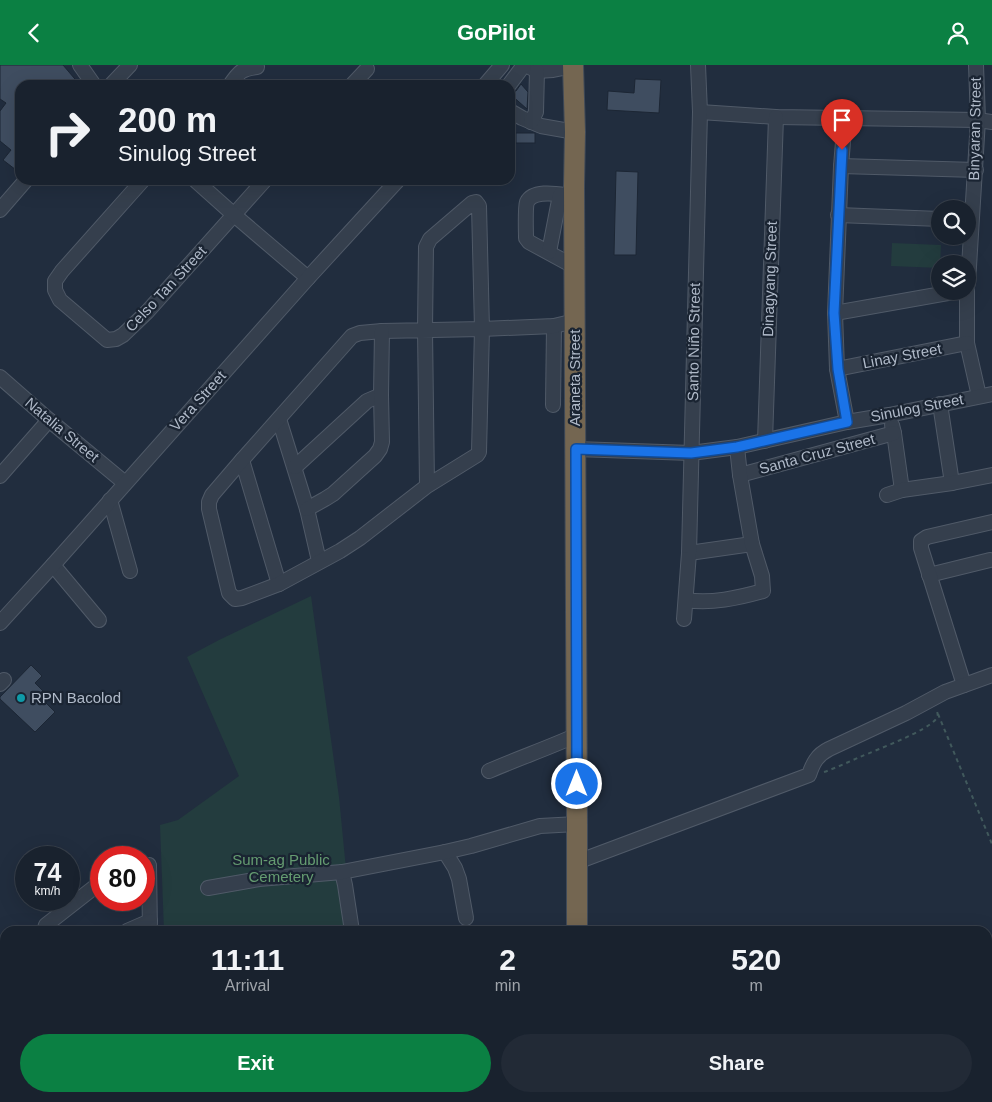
<!DOCTYPE html>
<meta charset="utf-8">
<style>
:root{--surface:#19222e;--page:#222a36;--text:#f1f3f6;--muted:#9fa4aa;--line:#373f4a;--accent:#0b8043}
body{margin:0;font-family:Arial,sans-serif;background:var(--page);color:var(--text);height:100vh;display:flex;flex-direction:column;font-size:19px;white-space:nowrap}
*{box-sizing:border-box;margin:0}
p{font-size:16px;color:var(--muted)}
.icon{flex:none;width:28px;height:28px;fill:none;stroke:currentColor;stroke-width:2;stroke-linecap:round;stroke-linejoin:round}
.map{position:relative;flex:1;overflow:hidden}
.drawer{position:absolute;left:0px;top:861px;width:992px;height:176px;display:flex;flex-direction:column;background:var(--surface);border-radius:15px 15px 0 0;box-shadow:0 5px 20px #0002,0 0 0 1px var(--line)}
.drawer>*{flex:none}
.guide{position:absolute;left:15px;top:15px;width:500px;height:105px;border-radius:15px;box-shadow:0 5px 20px #0002,0 0 0 1px var(--line);background:#19222e;color:var(--text);overflow:hidden}
.fabs{position:absolute;left:931px;top:135px;display:grid;gap:10px}
.fabs a{display:grid;place-items:center;width:45px;height:45px;border-radius:50%;background:var(--surface);box-shadow:0 5px 20px #0002,0 0 0 1px var(--line);font-size:25px}
.speed{position:absolute;left:15px;top:781px;display:flex;gap:10px;font-size:25px;font-weight:700;text-align:center}
.speed>*{display:grid;place-content:center;width:65px;height:65px;border-radius:50%;background:var(--surface);box-shadow:0 5px 20px #0002,0 0 0 1px var(--line);line-height:1}
.speed small{font-size:12px;font-weight:400}
.speed .limit{border:8px solid #d22;background:#fff;color:#111}
.pin{position:absolute;display:grid;place-items:center;width:42px;height:42px;color:#fff;margin:-51px -21px;border-radius:50% 50% 50% 0;rotate:-45deg;box-shadow:0 0 5px #0007}
.pin .icon{rotate:45deg}
.me{position:absolute;width:55px;margin:-28px;rotate:0deg;stroke-linejoin:round;filter:drop-shadow(0 0 4px #0008)}
.turn{display:flex;align-items:center;gap:18px;height:105px;padding:0 20px;font-size:22px}
.turn .icon{width:65px;height:65px;stroke-width:2.5}
.turn b{display:block;font-size:35px;line-height:42px}
.eta{display:flex;justify-content:space-evenly;align-items:center;height:85px;text-align:center}
.eta b{font-size:30px;font-weight:800;line-height:35px}
.action{display:flex;gap:10px;margin-top:auto;padding:10px 20px}
.action a{flex:1;height:58px;border-radius:30px;background:var(--accent);color:#fff;font-size:20px;font-weight:800;line-height:58px;text-align:center}
.action a+a{background:var(--page);color:var(--text)}
header{display:flex;justify-content:space-between;align-items:center;height:65px;padding:0 20px;background:var(--accent);color:#fff;font-size:22px;font-weight:800}
.map>svg:first-child{display:block}
</style>
<header><svg class="icon" aria-label="back" viewBox="0 0 24 24"><path d="M15 5l-7 7 7 7"/></svg>GoPilot<svg class="icon" aria-label="person" viewBox="0 0 24 24"><circle cx="12" cy="8" r="4"/><path d="M4 21q1-7 8-7t8 7"/></svg></header>
<div class="map">
<svg width="992" height="1037" viewBox="0 0 992 1037">
<rect width="100%" height="100%" fill="#212d3e"/>
<!-- green -->
<g fill="#233c3e">
<path d="M892 178 941 180 940 203 891 201Z"/>
<path d="M311 531 339 732 352 866H164L160 760 178 755 239 711 187 592 219 575Z"/>
</g>
<!-- building -->
<g fill="#3f4d60" stroke="#1c2634">
<path d="M0 0H63L80 20H20V108L3 95 11 85 0 76V46L6 38 0 34Z"/>
<path d="M635 14 661 15 659 48 607 45 608 26 634 28Z"/>
<path d="M521 19 528 27 527 44 510 29 516 26Z"/>
<rect x="516" y="68" width="19" height="10"/>
<path d="M616 106 638 107 636 190H614Z"/>
<path d="M31 600 42 611 35 618 46 629 41 633 55 647 35 667 0 634V632Z"/>
</g>
<g fill="none" stroke-linecap="round" stroke-linejoin="round">
<defs>
<g id="minor">
<path d="M80 0 94 20"/>
<path d="M526 0 537 6 553 5 573 1"/>
<path d="M111 20 130 0"/>
<path d="M230 20C239 7 241 4 257 2"/>
<path d="M352 20 367 4"/>
<path d="M485 20 502 0"/>
<path d="M509 20 524 0"/>
<path d="M510 46 522 53 541 61 575 67"/>
<path d="M700 47 776 52 978 55 992 57"/>
<path d="M845 53 841 101 835 248 837 304 847 357"/>
<path d="M531 57 536 47 537 6"/>
<path d="M841 101 976 105"/>
<path d="M143 115 62 206 55 216V225L60 235 107 275 116 274 123 270 147 247 265 115"/>
<path d="M195 115 233 149 308 213"/>
<path d="M574 131C562 130 534 123 527 137 525 143 526 166 526 173L529 177 575 202"/>
<path d="M0 145 26 115"/>
<path d="M838 150 940 154"/>
<path d="M549 187 560 130"/>
<path d="M968 218 978 55 976 0"/>
<path d="M967 226V278L979 331"/>
<path d="M835 248 959 226"/>
<path d="M837 304 967 278"/>
<path d="M0 312 49 355 125 418"/>
<path d="M940 339 952 418"/>
<path d="M553 340 554 261"/>
<path d="M279 354 307 444 319 496"/>
<path d="M892 360 894 368 902 425"/>
<path d="M765 376 776 52"/>
<path d="M576 384 691 388 737 382 847 357 889 350 992 329"/>
<path d="M242 395 279 519"/>
<path d="M295 402 367 336 381 330"/>
<path d="M740 410 894 368"/>
<path d="M0 411 49 355"/>
<path d="M427 421 425 265 426 182 430 174 472 138 476 137 479 141 482 264 479 387 477 390 427 421 360 473 340 486 279 519 242 533 235 534 229 528 209 444V437L212 430 242 395 352 271 360 268 382 266 482 264 554 261 575 256"/>
<path d="M887 430 902 425 952 418 992 410"/>
<path d="M110 435 130 506"/>
<path d="M307 444 325 434 333 429 375 391 380 384 382 377 381 330 382 266"/>
<path d="M689 488 752 479"/>
<path d="M53 500 99 555"/>
<path d="M929 510 990 495"/>
<path d="M686 535C711 539 738 533 763 526L762 511 752 479 740 410 737 382"/>
<path d="M684 554 689 488 700 47 698 0"/>
<path d="M0 558 53 500 308 213 398 115"/>
<path d="M0 619 4 615"/>
<path d="M964 620 921 483V476L927 472 992 457"/>
<path d="M489 706C519 693 548 683 577 670"/>
<path d="M445 787 455 803 459 814 466 853"/>
<path d="M577 797 809 710C813 698 817 690 829 684L906 648 945 627 992 610"/>
<path d="M144 801 149 800 150 866"/>
<path d="M342 807 345 820 352 866"/>
<path d="M208 823 259 814 342 807 445 787 471 781 540 761 577 759"/>
<path d="M44 866 46 860 101 817"/>
<path d="M127 866 150 856"/>
<path d="M0 966 5 963"/>
</g>
<g id="highway">
<path d="M573 0 575 67 574 121 577 759V866"/>
<path d="M576 1032V1037"/>
</g>
</defs>
<!-- minor casing -->
<use href="#minor" stroke="#505a68" stroke-width="16"/>
<!-- highway casing -->
<use href="#highway" stroke="#404a58" stroke-width="22"/>
<!-- path -->
<g stroke="#41595c" stroke-width="2" stroke-dasharray="4 4" stroke-linecap="butt">
<path d="M938 649 992 779"/>
<path d="M824 707C836 703 848 697 860 692 876 685 927 666 936 654 938 651 938 650 937 646"/>
<path d="M988 879 992 876"/>
<path d="M204 1032 241 1037"/>
<path d="M400 1032 402 1037"/>
<path d="M176 1037 180 1032"/>
</g>
<!-- minor -->
<use href="#minor" stroke="#353f4d" stroke-width="14"/>
<!-- highway -->
<use href="#highway" stroke="#746651" stroke-width="20"/>
</g>
<g fill="none" stroke-linecap="round" stroke-linejoin="round">
<defs>
<path id="route" d="M577 719 576 384 691 388 737 382 847 357 838 304 834 248 842 85"/>
</defs>
<!-- route casing -->
<use href="#route" stroke="#114b97" stroke-width="12"/>
<!-- route -->
<use href="#route" stroke="#1a73e8" stroke-width="9"/>
</g>
<!-- markers -->
<circle fill="#0f9aa8" stroke="#1a2432" stroke-width="2" cx="21" cy="633" r="5"/>
<g text-anchor="middle" stroke-width="4.5" stroke-linejoin="round" paint-order="stroke">
<!-- street labels -->
<g font-size="15" fill="#b0bac9" stroke="#1a2432">
<text transform="translate(975 64) rotate(-89)" y="5">Binyaran Street</text>
<text transform="translate(770 214) rotate(-88)" y="5">Dinagyang Street</text>
<text transform="translate(166 224) rotate(-47)" y="5">Celso Tan Street</text>
<text transform="translate(694 277) rotate(-89)" y="5">Santo Niño Street</text>
<text transform="translate(902 291) rotate(-11)" y="5">Linay Street</text>
<text transform="translate(575 313) rotate(-90)" y="5">Araneta Street</text>
<text transform="translate(198 336) rotate(-48)" y="5">Vera Street</text>
<text transform="translate(917 343) rotate(-11)" y="5">Sinulog Street</text>
<text transform="translate(62 365) rotate(40)" y="5">Natalia Street</text>
<text transform="translate(817 389) rotate(-15)" y="5">Santa Cruz Street</text>
</g>
<!-- poi labels -->
<g font-size="15" fill="#b0bac9" stroke="#1a2432" text-anchor="start">
<text x="31" y="638">RPN Bacolod</text>
</g>
<!-- park labels -->
<g font-size="15" fill="#659c71" stroke="#1a2432">
<text x="281" y="800">Sum-ag Public<tspan x="281" dy="17">Cemetery</tspan></text>
</g>
</g>
</svg>
<div class="fabs">
<a><svg class="icon" aria-label="search" viewBox="0 0 24 24"><circle cx="10" cy="10" r="6"/><path d="M15 15l6 6"/></svg></a>
<a><svg class="icon" aria-label="layers" viewBox="0 0 24 24"><path d="M12 4l9 5-9 5-9-5zM3 14l9 5 9-5"/></svg></a>
</div>
<div class="speed"><div>74<small>km/h</small></div><div class="limit">80</div></div>
<div class="pin" style="left:842px;top:85px;background:#d93025"><svg class="icon" aria-label="arrive" viewBox="0 0 24 24"><path d="M6 21V4h12l-3 4 3 4H6"/></svg></div>
<svg class="me" style="left:577px;top:719px" viewBox="-20 -20 40 40"><circle r="17" fill="#1a73e8" stroke="#fff" stroke-width="3"/><path d="M0-11L8 9 0 5-8 9z" fill="#fff"/></svg>
<div class="guide">
<div class="turn"><svg class="icon" aria-label="right" viewBox="0 0 24 24"><path d="M7 20v-9h11M14 6l5 5-5 5"/></svg><div><b>200 m</b>Sinulog Street</div></div>
</div>
<section class="drawer">
<div class="eta">
<div><b>11:11</b><p>Arrival</p></div>
<div><b>2</b><p>min</p></div>
<div><b>520</b><p>m</p></div>
</div>
<div class="action"><a>Exit</a><a>Share</a></div>
</section>
</div>
